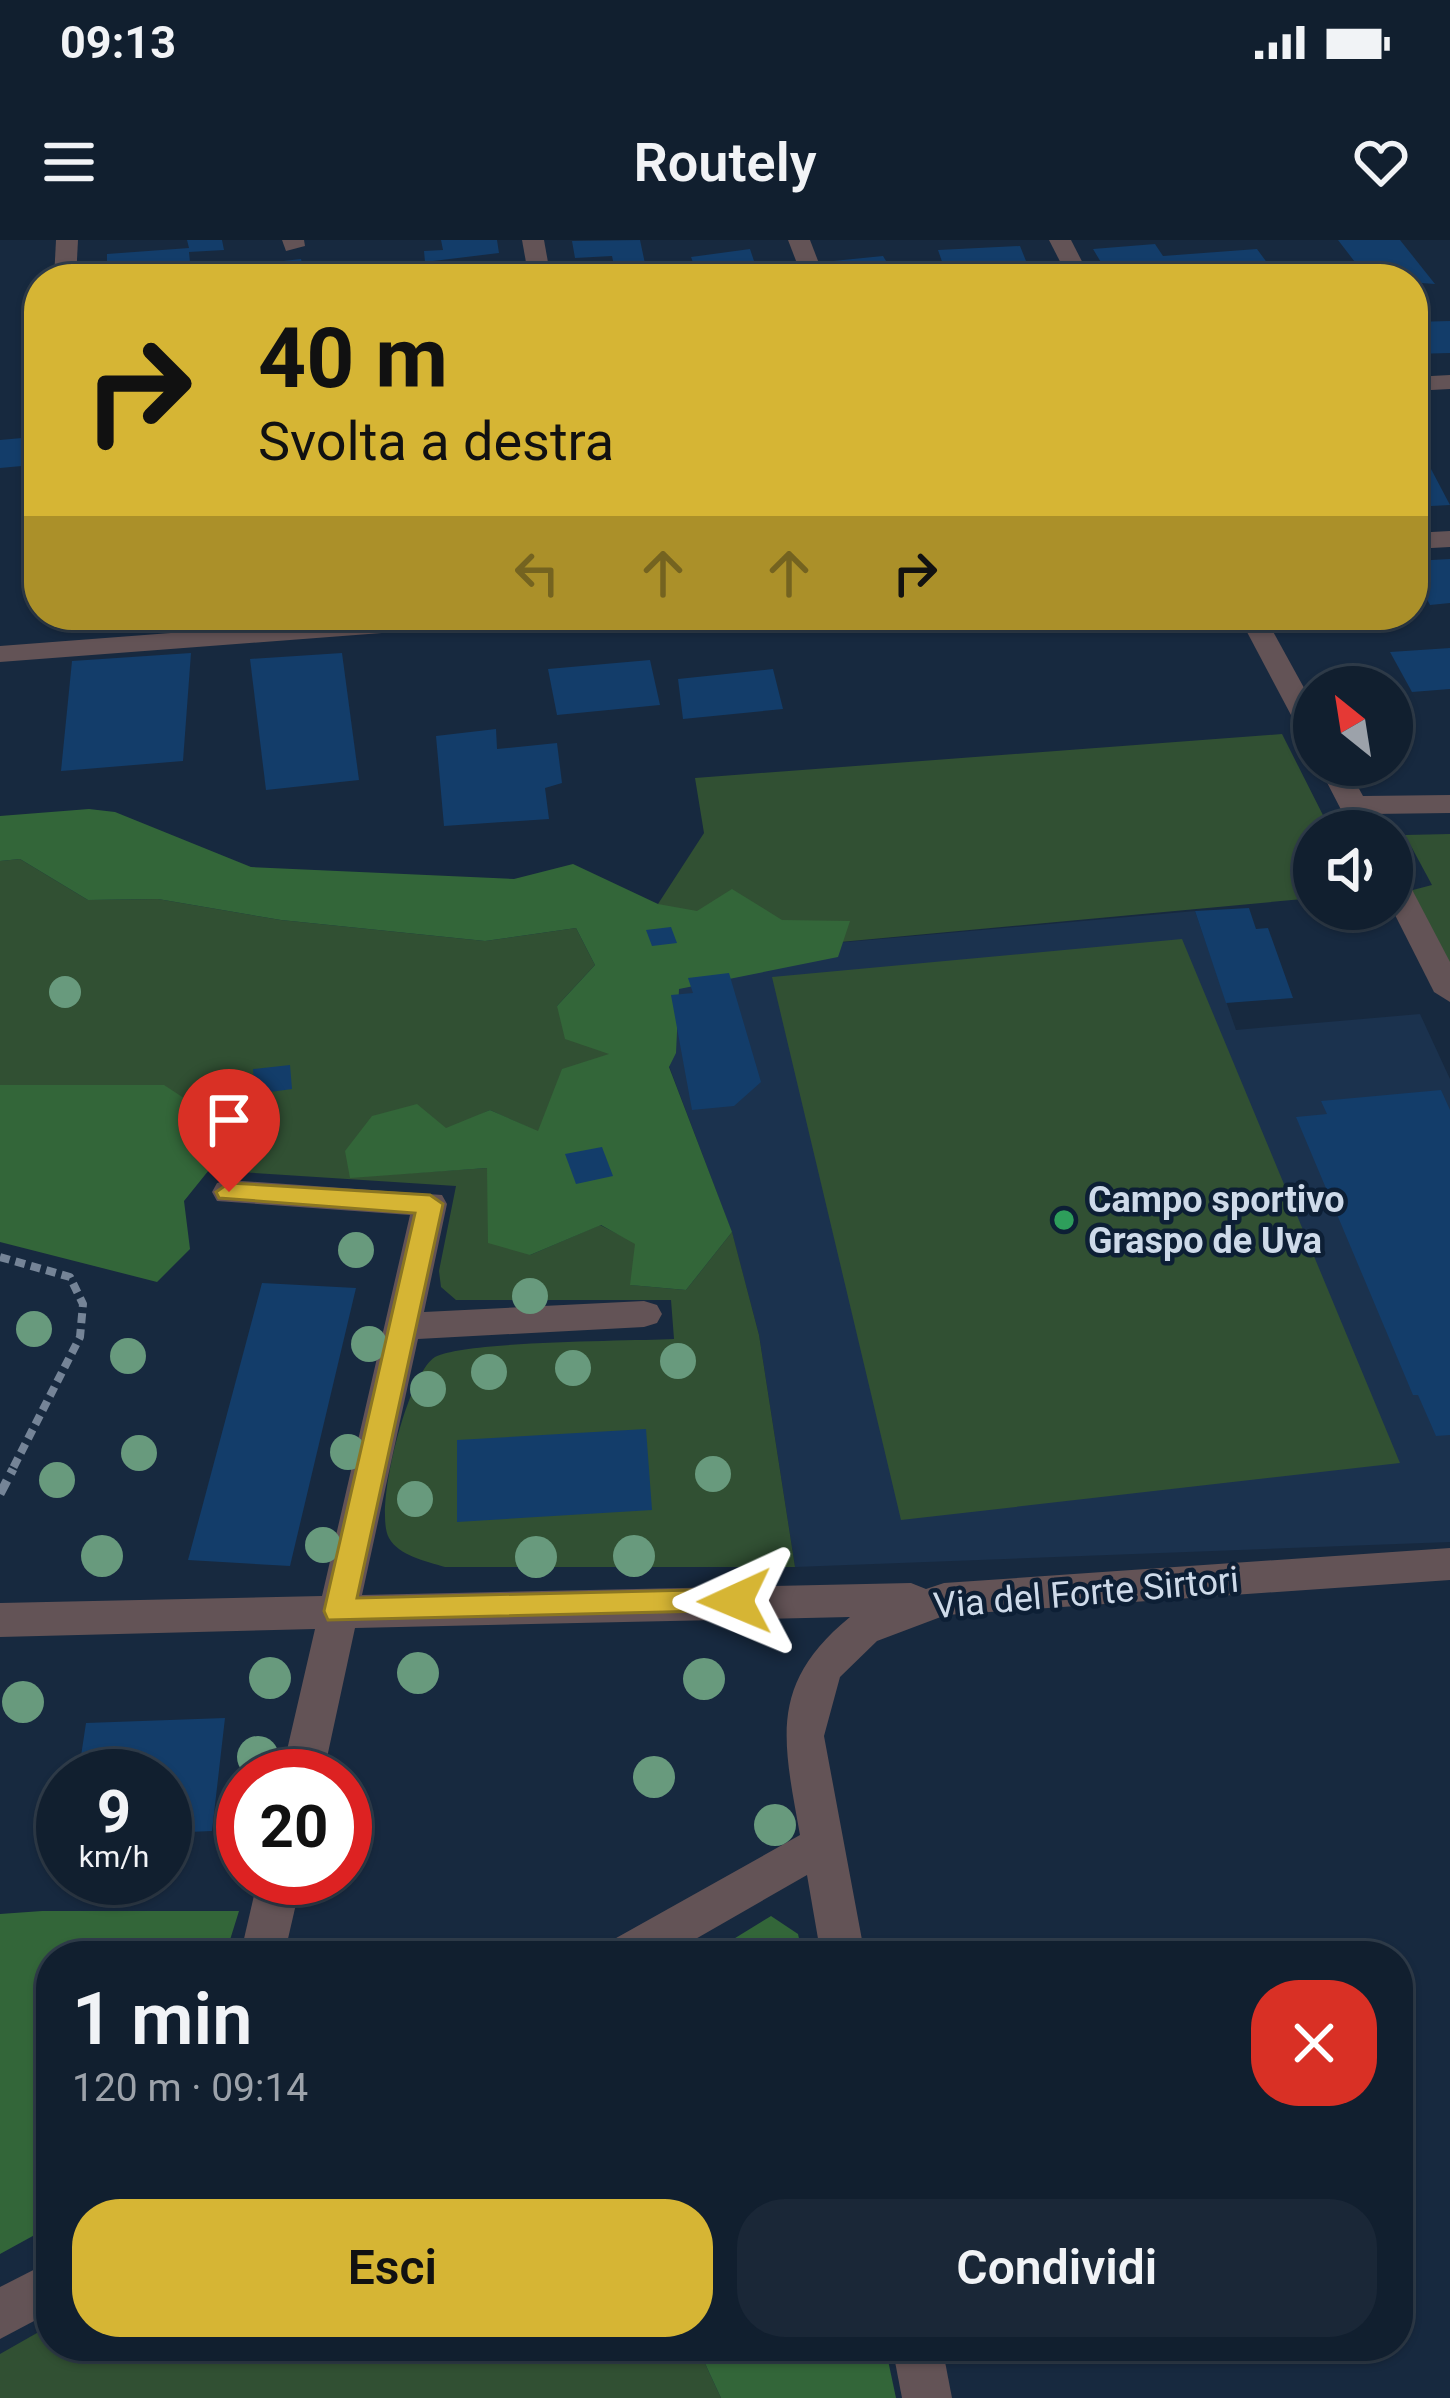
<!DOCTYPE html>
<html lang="it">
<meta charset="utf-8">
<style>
:root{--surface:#111f2f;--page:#1a2737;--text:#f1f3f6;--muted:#9ca2aa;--line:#303d4b;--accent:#d6b534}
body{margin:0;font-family:Roboto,sans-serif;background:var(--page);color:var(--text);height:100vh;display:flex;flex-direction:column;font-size:45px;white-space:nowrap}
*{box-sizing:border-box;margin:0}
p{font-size:39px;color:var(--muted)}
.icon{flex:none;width:66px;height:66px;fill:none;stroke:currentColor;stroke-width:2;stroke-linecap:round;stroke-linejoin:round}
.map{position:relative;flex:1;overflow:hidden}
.side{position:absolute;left:36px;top:1701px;width:1377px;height:420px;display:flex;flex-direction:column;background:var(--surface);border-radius:48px;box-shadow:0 3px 9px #0004,0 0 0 3px var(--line)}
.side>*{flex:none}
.guide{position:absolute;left:24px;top:24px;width:1404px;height:366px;border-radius:48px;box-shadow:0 3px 9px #0004,0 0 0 3px var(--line);background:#d6b534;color:#111;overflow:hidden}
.needle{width:78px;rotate:330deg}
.buttons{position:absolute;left:1293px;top:426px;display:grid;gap:24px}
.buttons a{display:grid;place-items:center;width:120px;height:120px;border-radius:50%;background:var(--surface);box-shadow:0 3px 9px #0004,0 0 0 3px var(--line);font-size:60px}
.speed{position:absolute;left:36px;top:1509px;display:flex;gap:24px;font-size:60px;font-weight:700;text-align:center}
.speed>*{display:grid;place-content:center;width:156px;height:156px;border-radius:50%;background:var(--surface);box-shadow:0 3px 9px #0004,0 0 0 3px var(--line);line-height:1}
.speed small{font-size:30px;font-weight:400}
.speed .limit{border:18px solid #d22;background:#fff;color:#111}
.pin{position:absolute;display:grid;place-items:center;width:102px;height:102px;color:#fff;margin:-123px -51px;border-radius:50% 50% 50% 0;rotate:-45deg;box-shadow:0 0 12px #0007}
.pin .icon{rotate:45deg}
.me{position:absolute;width:132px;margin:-66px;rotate:269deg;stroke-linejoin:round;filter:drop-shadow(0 0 9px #0008)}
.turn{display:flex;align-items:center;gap:42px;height:252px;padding:0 36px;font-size:54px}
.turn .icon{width:156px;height:156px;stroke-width:2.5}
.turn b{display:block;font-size:84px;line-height:102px}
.lanes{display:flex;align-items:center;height:114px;padding:0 36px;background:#0003;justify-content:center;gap:60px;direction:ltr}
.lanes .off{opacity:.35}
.round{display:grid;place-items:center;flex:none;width:126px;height:126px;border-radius:48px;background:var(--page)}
.headline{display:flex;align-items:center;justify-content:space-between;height:204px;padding:0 36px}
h1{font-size:72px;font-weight:600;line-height:90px}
.action{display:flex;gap:24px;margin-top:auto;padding:24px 36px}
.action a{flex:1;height:138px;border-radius:48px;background:var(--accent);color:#111;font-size:48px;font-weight:600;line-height:138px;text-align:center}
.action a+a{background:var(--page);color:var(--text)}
.status{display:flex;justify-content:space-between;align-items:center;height:84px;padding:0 60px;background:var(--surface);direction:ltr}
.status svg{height:33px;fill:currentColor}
header{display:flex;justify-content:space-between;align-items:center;height:156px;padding:0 36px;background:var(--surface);font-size:54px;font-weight:600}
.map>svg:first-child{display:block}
</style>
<div class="status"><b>09:13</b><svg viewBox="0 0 49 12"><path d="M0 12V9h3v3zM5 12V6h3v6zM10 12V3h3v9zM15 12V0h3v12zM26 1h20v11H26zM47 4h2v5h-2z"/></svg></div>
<header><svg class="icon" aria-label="menu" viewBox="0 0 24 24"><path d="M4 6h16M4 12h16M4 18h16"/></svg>Routely<svg class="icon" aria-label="heart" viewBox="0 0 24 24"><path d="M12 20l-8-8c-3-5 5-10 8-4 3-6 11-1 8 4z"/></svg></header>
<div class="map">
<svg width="1450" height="2158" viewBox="0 0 1450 2158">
<rect width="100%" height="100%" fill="#17293f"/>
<!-- built -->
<path fill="#1b324e" d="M1195 671 1236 790 1420 774 1450 839V1302L795 1327 759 1095 732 993 669 826 671 737 733 712Z"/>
<!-- green -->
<g fill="#315033">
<path d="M1282 494 1331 591H1314V658L733 712 658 664 704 593 695 538Z"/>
<path d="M1450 594V728L1409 651 1432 645 1405 595Z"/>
<path d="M20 619 88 660 158 659 281 680 485 701 576 688 595 725 557 766 611 813 538 892 490 870 350 937 487 928 530 1015 600 985 636 1003 631 1045 686 1050 732 992 759 1095 795 1327H445C426 1321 399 1316 389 1298 373 1270 408 1133 435 1117 464 1101 630 1101 674 1099L671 1060H456L441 1047 439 1031 456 946 209 930 247 900 164 846 0 845V621Z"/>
<path d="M1182 699 1400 1223 901 1280 772 737Z"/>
<path d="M51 2085V2106H697L721 2158H0V2114Z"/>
</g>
<!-- forest -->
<g fill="#336639">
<path d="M89 569 115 572 251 627 514 639 573 624 658 664 697 671 732 649 782 680 850 681 838 717 679 749 676 813 669 827 732 992 686 1050 630 1045 635 1004 601 985 530 1015 488 1003 487 928 350 938 345 911 372 876 417 864 446 888 490 870 538 891 562 829 609 814 565 799 557 766 595 725 576 688 485 701 281 680 158 659 88 660 20 619 0 621V576Z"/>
<path d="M0 845H164L248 900 209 930 184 961 190 1009 157 1042 0 1002Z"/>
<path d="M42 1671H239L225 1716H51V1986L0 2014V1674Z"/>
<path d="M771 1676 798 1694 803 1716H706Z"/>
<path d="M697 2106H885L896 2158H721Z"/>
</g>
<!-- building -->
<g fill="#133d6a">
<path d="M187 0H222L224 10 189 12 190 22 158 25 159 39H107V14L189 8Z"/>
<path d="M441 0H497L499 13 425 22 424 11 443 10Z"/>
<path d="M640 0 647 33 616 35 612 16 575 18 572 1Z"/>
<path d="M1338 0H1400L1435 44 1368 39Z"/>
<path d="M1155 4 1163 16 1257 9 1279 39H1111L1093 9Z"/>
<path d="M1020 6 1032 36 948 39 938 10Z"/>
<path d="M750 9 759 36 699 39 691 17Z"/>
<path d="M883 16 897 39H832L823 22Z"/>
<path d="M301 19 306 39H214L212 29Z"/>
<path d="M1450 81V113L1413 114V82Z"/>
<path d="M22 198V226L0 228V200Z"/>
<path d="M1413 229H1431L1450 265 1413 267Z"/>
<path d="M1450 319V363L1430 365 1413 332V321Z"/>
<path d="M1450 408V449L1412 452 1390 412Z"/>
<path d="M191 413 183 521 61 531 72 421Z"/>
<path d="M342 413 359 540 266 550 250 419Z"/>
<path d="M650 420 660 465 557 475 548 429Z"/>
<path d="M773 429 783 469 683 479 678 439Z"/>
<path d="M496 489 497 509 557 503 562 543 545 548 549 579 444 586 436 496Z"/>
<path d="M1249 668 1256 689 1268 688 1293 758 1226 763 1195 671Z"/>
<path d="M671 687 677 703 652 706 646 690Z"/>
<path d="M729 733 761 842 734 866 692 870 671 755 693 753 688 738Z"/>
<path d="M290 825 292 849 255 854 253 829Z"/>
<path d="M1441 850 1450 870V1195L1436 1196 1418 1155H1413L1296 877 1327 874 1321 861Z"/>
<path d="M602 907 613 936 576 944 565 914Z"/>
<path d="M262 1043 356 1048 290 1326 188 1320Z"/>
<path d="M646 1189 652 1270 457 1282V1200Z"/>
<path d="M225 1478 212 1591 165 1593V1536H78L86 1483Z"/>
</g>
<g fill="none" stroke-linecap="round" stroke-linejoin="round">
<!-- path-far1 -->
<path stroke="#758497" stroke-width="8" stroke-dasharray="10 6" stroke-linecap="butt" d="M0 1017 70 1037 83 1064 80 1097 11 1232"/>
<!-- path -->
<path stroke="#758497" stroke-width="9" stroke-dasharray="15 8" stroke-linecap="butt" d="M0 1254 13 1229"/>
<!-- minor -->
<g fill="#635356" fill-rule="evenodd">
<path d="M56 0H78L76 39H54Z"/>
<path d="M282 0H304L305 6 286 11Z"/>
<path d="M522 0H544L551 39H529Z"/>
<path d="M788 0H810L825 39H803Z"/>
<path d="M1049 0H1071L1091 39H1069Z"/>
<path d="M1450 135V149L1413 151V137Z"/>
<path d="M1450 291V307L1413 309V293Z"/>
<path d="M407 375H525L512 383 0 422V406Z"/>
<path d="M1238 375H1264L1314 466V500L1300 492Z"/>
<path d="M1318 525H1346L1363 556 1450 555V573L1372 574 1382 591H1352Z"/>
<path d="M1392 631 1407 640 1450 722V762L1434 752 1392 669Z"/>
<path d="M229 940 442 955 447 964 424 1072 644 1061 657 1065 662 1074 657 1083 644 1087 418 1099 362 1355 911 1343 926 1349 944 1343 1450 1308V1340L946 1375 877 1401 840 1437 824 1496 865 1716H821L807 1635 666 1716H603L609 1702 800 1595C783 1500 768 1444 850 1377L355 1388 323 1536H281L315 1389 0 1397V1363L322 1356 410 975 217 961 212 952 217 943Z"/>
<path d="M258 1638H302L284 1716H240Z"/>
<path d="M51 2021V2072L0 2099V2047Z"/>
<path d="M892 2106H942L952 2158H902Z"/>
</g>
</g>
<!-- trees -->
<g fill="#689a7d">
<circle cx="65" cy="752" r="16"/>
<circle cx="356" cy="1010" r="18"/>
<circle cx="530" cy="1056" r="18"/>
<circle cx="34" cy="1089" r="18"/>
<circle cx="369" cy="1104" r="18"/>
<circle cx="128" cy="1116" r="18"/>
<circle cx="678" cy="1121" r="18"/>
<circle cx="573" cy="1128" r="18"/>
<circle cx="489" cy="1132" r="18"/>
<circle cx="428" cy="1149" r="18"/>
<circle cx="348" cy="1212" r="18"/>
<circle cx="139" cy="1213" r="18"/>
<circle cx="713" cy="1234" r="18"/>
<circle cx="57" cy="1240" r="18"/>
<circle cx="415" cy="1259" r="18"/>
<circle cx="323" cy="1305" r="18"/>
<circle cx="102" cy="1316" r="21"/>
<circle cx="634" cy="1316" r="21"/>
<circle cx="536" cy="1317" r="21"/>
<circle cx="418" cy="1433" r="21"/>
<circle cx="270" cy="1438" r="21"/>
<circle cx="704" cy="1439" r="21"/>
<circle cx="23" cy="1462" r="21"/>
<circle cx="258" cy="1517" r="21"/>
<circle cx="654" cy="1537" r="21"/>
<circle cx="775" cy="1585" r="21"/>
</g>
<!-- route -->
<path fill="#d6b534" stroke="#8b7622" stroke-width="3" d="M229 943 430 955 443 964 357 1358 735 1349 750 1361 746 1370 328 1380 324 1371 415 973 219 958 216 952Z"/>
<!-- markers -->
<circle fill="#2e9e5b" stroke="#0d1f35" stroke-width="4.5" cx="1064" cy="980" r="12"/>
<g text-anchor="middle" stroke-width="9" stroke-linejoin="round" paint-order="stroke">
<!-- poi labels -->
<g font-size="36" font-weight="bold" fill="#cedae9" stroke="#0d1f35" text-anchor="start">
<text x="1088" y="972">Campo sportivo<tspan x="1088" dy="41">Graspo de Uva</tspan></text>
</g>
<!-- street labels -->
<g font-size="36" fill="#cedae9" stroke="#0d1f35">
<text transform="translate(1086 1352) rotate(-5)" y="13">Via del Forte Sirtori</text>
</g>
</g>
</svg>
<div class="buttons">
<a><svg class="needle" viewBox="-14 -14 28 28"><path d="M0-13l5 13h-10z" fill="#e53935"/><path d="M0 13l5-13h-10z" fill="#9ca2aa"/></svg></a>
<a><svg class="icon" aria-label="sound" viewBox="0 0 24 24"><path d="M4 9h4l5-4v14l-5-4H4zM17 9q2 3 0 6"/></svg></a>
</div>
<div class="speed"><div>9<small>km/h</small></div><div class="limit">20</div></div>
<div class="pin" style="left:229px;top:952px;background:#d93025"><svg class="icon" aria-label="arrive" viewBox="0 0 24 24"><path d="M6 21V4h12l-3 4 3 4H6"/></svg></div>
<svg class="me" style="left:735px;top:1361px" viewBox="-20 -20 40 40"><path d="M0-17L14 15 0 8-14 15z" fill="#d6b534" stroke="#fff" stroke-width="4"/></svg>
<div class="guide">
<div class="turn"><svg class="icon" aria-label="right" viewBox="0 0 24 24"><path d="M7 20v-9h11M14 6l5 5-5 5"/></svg><div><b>40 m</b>Svolta a destra</div></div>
<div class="lanes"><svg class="icon off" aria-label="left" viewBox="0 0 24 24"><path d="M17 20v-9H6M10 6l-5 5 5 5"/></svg><svg class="icon off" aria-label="ahead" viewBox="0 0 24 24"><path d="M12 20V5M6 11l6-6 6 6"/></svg><svg class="icon off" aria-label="ahead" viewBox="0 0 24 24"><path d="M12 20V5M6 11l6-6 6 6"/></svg><svg class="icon" aria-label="right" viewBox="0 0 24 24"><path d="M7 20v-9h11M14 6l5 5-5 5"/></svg></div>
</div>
<section class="side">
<div class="headline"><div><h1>1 min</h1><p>120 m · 09:14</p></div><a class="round" style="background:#d93025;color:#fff"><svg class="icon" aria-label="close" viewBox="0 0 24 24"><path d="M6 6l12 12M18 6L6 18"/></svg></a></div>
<div class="action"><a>Esci</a><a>Condividi</a></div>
</section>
</div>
